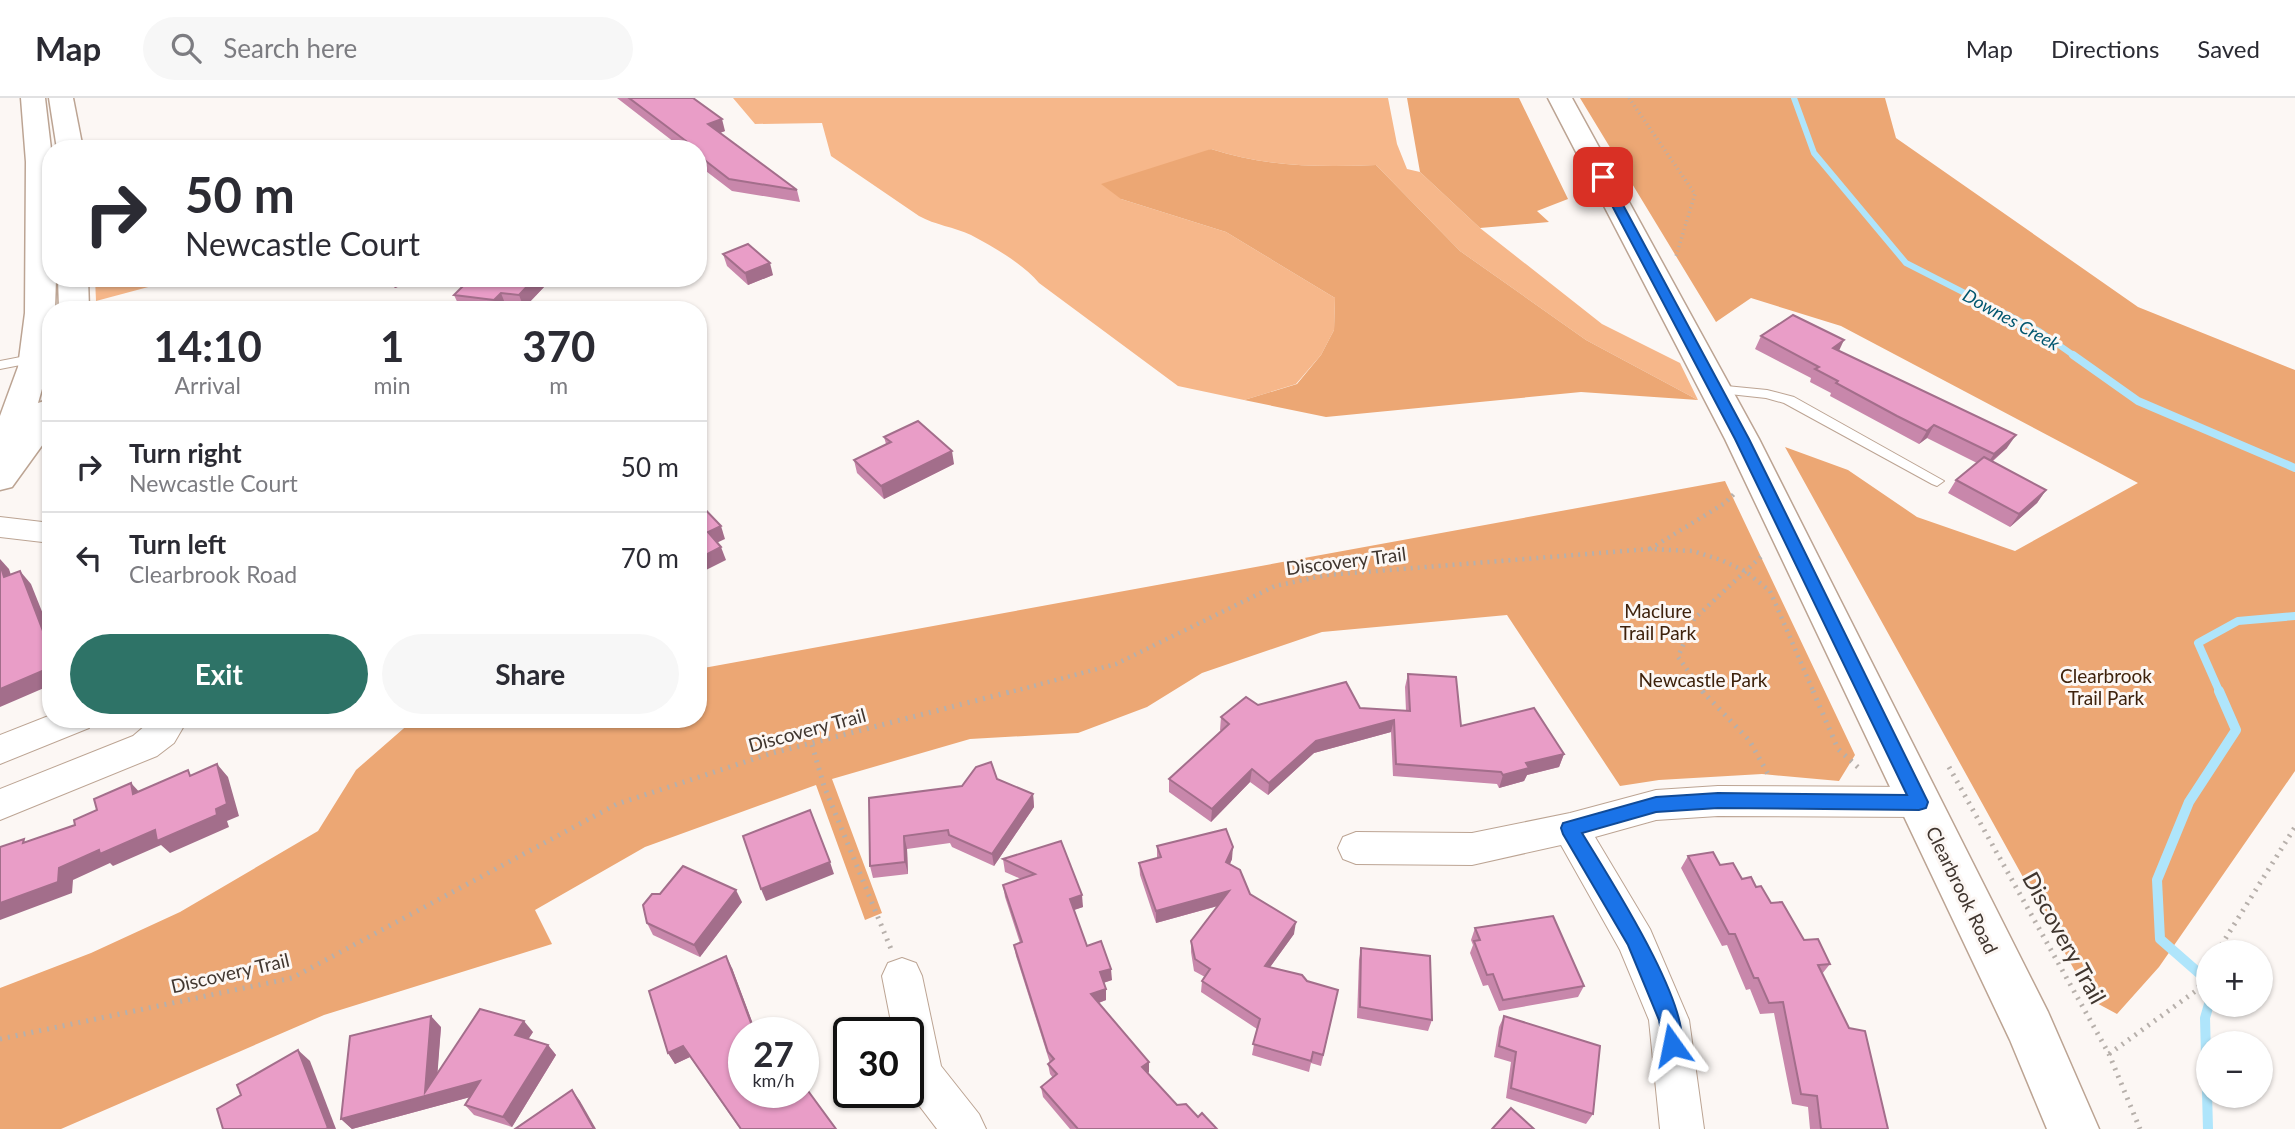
<!DOCTYPE html>
<meta charset="utf-8">
<style>
:root{--surface:#fff;--page:#f7f7f7;--text:#2b2b33;--muted:#7c7c81;--line:#e1e1e2;--accent:#2e7367}
body{margin:0;font-family:Lato,sans-serif;background:var(--page);color:var(--text);height:100vh;display:flex;flex-direction:column;font-size:26px;white-space:nowrap}
*{box-sizing:border-box;margin:0}
p{font-size:23px;color:var(--muted)}
.icon{flex:none;width:38px;height:38px;fill:none;stroke:currentColor;stroke-width:2;stroke-linecap:round;stroke-linejoin:round}
.map{position:relative;flex:1;overflow:hidden}
.drawer{position:absolute;left:42px;top:203px;width:665px;height:427px;display:flex;flex-direction:column;background:var(--surface);border-radius:28px;box-shadow:0 2px 5px #0004}
.drawer>*{flex:none}
.guide{position:absolute;left:42px;top:42px;width:665px;height:147px;border-radius:28px;box-shadow:0 2px 5px #0004;background:#fff;color:var(--text);overflow:hidden}
.tools{position:absolute;left:2196px;top:842px;display:grid;gap:14px}
.tools a{display:grid;place-items:center;width:77px;height:77px;border-radius:50%;background:var(--surface);box-shadow:0 2px 5px #0004;font-size:35px}
.speed{position:absolute;left:728px;top:919px;display:flex;gap:14px;font-size:35px;font-weight:700;text-align:center}
.speed>*{display:grid;place-content:center;width:91px;height:91px;border-radius:50%;background:var(--surface);box-shadow:0 2px 5px #0004;line-height:1}
.speed small{font-size:18px;font-weight:400}
.speed .limit{border:4px solid #111;border-radius:10px;background:#fff;color:#111}
.pin{position:absolute;display:grid;place-items:center;width:60px;height:60px;color:#fff;margin:-30px;border-radius:14px;box-shadow:0 4px 10px #0006}
.me{position:absolute;width:77px;margin:-38px;rotate:348deg;stroke-linejoin:round;filter:drop-shadow(0 0 5px #0008)}
.turn{display:flex;align-items:center;gap:24px;height:147px;padding:0 28px;font-size:32px}
.turn .icon{width:91px;height:91px;stroke-width:2.5}
.turn b{display:block;font-size:49px;line-height:60px}
.eta{display:flex;justify-content:space-evenly;align-items:center;height:119px;text-align:center}
.eta b{font-size:42px;font-weight:700;line-height:49px}
.button{display:flex;gap:14px;margin-top:auto;padding:14px 28px}
.button a{flex:1;height:80px;border-radius:42px;background:var(--accent);color:#fff;font-size:28px;font-weight:700;line-height:80px;text-align:center}
.button a+a{background:var(--page);color:var(--text)}
ul{padding:0;list-style:none}
li{display:flex;align-items:center;gap:21px;height:91px;padding:0 28px;border-top:2px solid var(--line)}
li div{flex:1}
li b{display:block;font-size:26px}
li em{font-style:normal}
header{display:flex;align-items:center;gap:42px;box-sizing:border-box;height:98px;padding:0 35px;background:var(--surface);border-bottom:2px solid var(--line)}
header strong{font-size:33px}
nav{display:flex;gap:38px;margin-inline-start:auto;font-size:24px}
.search{width:490px;height:63px;background:var(--page);display:flex;align-items:center;gap:18px;box-sizing:border-box;padding:0 24px;border-radius:38px;color:var(--muted);font-size:26px}
.map>svg:first-child{display:block}
</style>
<header>
<strong>Map</strong>
<div class="search"><svg class="icon" aria-label="search" viewBox="0 0 24 24"><circle cx="10" cy="10" r="6"/><path d="M15 15l6 6"/></svg>Search here</div>
<nav><a>Map</a><a>Directions</a><a>Saved</a></nav>
</header>
<div class="map">
<svg width="2295" height="1031" viewBox="0 0 2295 1031">
<rect width="100%" height="100%" fill="#fcf7f4"/>
<!-- green -->
<g fill="#f6b78a">
<path d="M733 0H1388L1397 46 1407 71 1420 74 1480 130 1602 226 1680 265 1698 302 1586 242 1460 153 1376 67C1319 69 1266 69 1211 51L1121 101 1226 134 1335 200 1334 232 1321 257 1296 286 1244 302 1178 288 1039 185C1023 166 994 149 971 137 954 129 935 127 919 118L831 58 822 25 755 26Z"/>
<path d="M95 180H164L167 184 96 203Z"/>
</g>
<!-- forest -->
<g fill="#eca774">
<path d="M1407 0H1519L1568 101 1537 113 1549 124 1480 130 1420 74Z"/>
<path d="M1580 0H1885L1896 40 2138 209 2295 272V673L2159 869 2117 916 2091 902 1785 349 1848 372 1917 419 2015 453 2138 385 1841 228 1751 200 1716 224Z"/>
<path d="M1211 51C1266 69 1319 69 1376 67L1460 153 1586 242 1698 302 1581 294 1326 319 1244 302 1297 286 1321 257 1334 232 1335 200 1226 134 1121 101 1101 86Z"/>
<path d="M1725 383 1855 657 1839 683 1762 676 1659 682 1620 688 1507 517 1322 534 1202 575 1147 609 1078 635 970 641 832 681 882 815 865 822 816 687 645 749 535 812 552 846 324 917 61 1031H0V890L91 855 180 814 318 733 356 672 411 624 424 621H698V571Z"/>
</g>
<g fill="none" stroke-linecap="round" stroke-linejoin="round">
<!-- stream-far2 -->
<path stroke="#afe5fb" stroke-width="6" d="M1794 0 1814 55 1906 165 2039 233 2076 259"/>
<!-- stream-far1 -->
<g stroke="#afe5fb" stroke-width="8">
<path d="M2073 257 2138 303 2295 370"/>
<path d="M2220 595 2198 545 2238 523 2295 518"/>
</g>
<!-- stream -->
<g stroke="#afe5fb" stroke-width="10">
<path d="M2208 883 2160 841 2157 782 2189 704 2236 632 2219 593"/>
<path d="M2208 1031 2205 920 2209 906"/>
</g>
<defs>
<g id="lane">
<path d="M36 256 42 260 41 263 0 271V263Z"/>
<path d="M1716 287 1767 292 1794 299 1944 383 1937 388 1932 386 1784 305 1766 300 1711 294 1709 291Z"/>
</g>
<g id="street">
<path d="M0 419 51 425V445L0 439Z"/>
<path d="M51 617V621H94L89 630 0 666V637Z"/>
<path d="M153 621H188L174 645 157 658 0 722V691L133 638Z"/>
<path d="M1718 688 1919 689 1932 693 1937 704 1932 715 1919 719 1718 718 1656 722 1595 739 1650 831 1689 922 1704 1031H1660L1649 922 1620 852 1561 747 1472 767 1356 766 1343 761 1338 750 1343 739 1356 734 1472 735 1570 715 1656 692Z"/>
<path d="M902 860 916 865 922 878 941 968 979 1016 986 1031H937L908 993V934H893L882 878 888 865Z"/>
</g>
<g id="secondary">
<path d="M21 0H45L51 51V180H56L55 212H51V259L38 305 51 301V335L12 389 0 392V318L18 269 25 215 26 64Z"/>
<path d="M49 0H73L83 51H57Z"/>
<path d="M1548 0H1572L1759 341 2048 914 2099 1031H2047L2010 942 1725 341Z"/>
<path d="M58 180H88L89 212H59Z"/>
</g>
</defs>
<!-- lane casing -->
<use href="#lane" stroke="#bca493" stroke-width="2"/>
<!-- street casing -->
<use href="#street" stroke="#bca493" stroke-width="2"/>
<!-- secondary casing -->
<use href="#secondary" stroke="#bca493" stroke-width="3"/>
<!-- path-far2 -->
<path stroke="#b7b0ab" stroke-width="3.5" stroke-dasharray="1 3.5" stroke-linecap="butt" d="M1629 0 1695 96 1676 158"/>
<!-- path-far1 -->
<g stroke="#b7b0ab" stroke-width="4.5" stroke-dasharray="2 5" stroke-linecap="butt">
<path d="M1650 451 1725 405 1734 396"/>
<path d="M1007 595 1116 566 1275 488 1327 477 1649 451 1693 453 1721 462 1745 473 1770 493 1814 595"/>
<path d="M1704 595 1678 559 1694 521 1764 456"/>
</g>
<!-- path -->
<g stroke="#b7b0ab" stroke-width="5" stroke-dasharray="2 6" stroke-linecap="butt">
<path d="M1702 593 1749 642 1768 676"/>
<path d="M1813 593 1838 651 1861 672"/>
<path d="M812 647 824 688 891 851"/>
<path d="M1949 669 2109 956 2140 1031"/>
<path d="M2217 854 2295 729"/>
<path d="M0 941 292 880 617 706 769 656 1013 593"/>
<path d="M2109 956 2197 892 2208 869"/>
</g>
<!-- lane -->
<use href="#lane" fill="#fff" fill-rule="evenodd"/>
<!-- street -->
<use href="#street" fill="#fff" fill-rule="evenodd"/>
<!-- secondary -->
<use href="#secondary" fill="#fff" fill-rule="evenodd"/>
</g>
<!-- wall -->
<g fill="#c887ab">
<path d="M617 0H693L725 33 720 35 797 92 800 104 732 93 698 67V51H683Z"/>
<path d="M723 156 773 177 748 187 727 168Z"/>
<path d="M385 180H422L395 190Z"/>
<path d="M471 180H542L545 188 524 210 506 208 502 212H477L460 210 454 197Z"/>
<path d="M1761 238 1839 253 2007 350 1992 364 2046 392 2037 405 2010 429 1948 395 1956 382 1977 365 1927 340 1919 346 1830 298 1831 295 1810 284 1811 280 1755 251Z"/>
<path d="M884 339 954 366 884 401 857 375 854 362 886 346Z"/>
<path d="M1408 576 1461 628 1564 656 1559 669 1527 677 1524 683 1499 690 1497 686 1393 678 1391 634 1314 655 1268 697 1250 684 1211 724 1169 694V681L1221 633 1220 632 1221 619 1258 607 1406 613 1405 589Z"/>
<path d="M997 681 1033 696 1034 709 994 768 952 749 950 745 907 751 908 776 873 780 870 768 962 688Z"/>
<path d="M1061 743 1083 809 1074 812 1087 848 1112 882 1103 885 1106 891V902L1099 905 1149 964V974L1147 976 1177 1007 1198 1019 1217 1031H1070L1043 999 1041 989 1053 980 1050 976 1048 966 1050 965 1016 858 1014 847 1020 845 1005 799 1003 787 1021 781 1005 774 1003 761Z"/>
<path d="M1157 748 1232 761 1230 766 1250 796 1294 836 1270 869 1307 883 1338 892 1321 968 1311 965 1309 974 1252 957 1257 931 1201 894 1202 883 1205 879 1194 873 1191 854V843L1218 808 1156 825 1140 777 1139 765 1157 760Z"/>
<path d="M1688 758 1720 767 1756 789 1804 842 1830 866 1822 876 1888 1031H1810L1808 1009 1792 1006 1774 915 1760 916 1750 891 1746 892 1727 847 1722 848 1681 770Z"/>
<path d="M660 796 742 804 700 859 653 837 647 825Z"/>
<path d="M1475 830 1584 888 1578 899 1499 913 1488 887 1483 888 1470 855 1473 847 1471 842Z"/>
<path d="M1361 850 1432 922 1428 933 1357 920 1359 862Z"/>
<path d="M732 870 755 932 836 1031H740L690 959 675 966 668 955Z"/>
<path d="M1504 918 1593 1016 1586 1026 1506 1000 1511 964 1494 959 1499 929Z"/>
<path d="M441 929 437 975 533 934 528 941 548 947 556 957 512 1029 474 1017 465 1007 470 999 352 1031 341 1021Z"/>
</g>
<!-- shaded-wall -->
<g fill="#a36e8b">
<path d="M722 21 725 33 711 38 708 26Z"/>
<path d="M770 165 773 177 748 187 745 175Z"/>
<path d="M390 180H422L395 190Z"/>
<path d="M535 180H542L545 188 524 210 519 197Z"/>
<path d="M501 195 506 208 502 212H498L494 202Z"/>
<path d="M1844 242 1838 255 1833 250Z"/>
<path d="M1934 327 1927 340 1919 346 1927 333Z"/>
<path d="M2016 337 2007 350 1985 369 1994 356Z"/>
<path d="M952 353 954 366 884 401 881 388Z"/>
<path d="M2046 392 2037 405 2010 429 2019 416Z"/>
<path d="M721 428 725 441 712 447 708 434Z"/>
<path d="M721 449 726 462 700 475 698 469V461Z"/>
<path d="M0 461 9 471 16 492 4 479 0 466Z"/>
<path d="M20 473 31 486 51 536V554Z"/>
<path d="M51 560V587L0 609V591L44 562Z"/>
<path d="M1394 622 1391 634 1314 655 1268 697 1269 685 1316 643Z"/>
<path d="M1564 656 1559 669 1527 677 1524 683 1499 690 1503 677 1526 665Z"/>
<path d="M217 666 228 679 239 718 227 723 229 729 170 755 161 747 113 768 110 765 73 782 72 795 0 822V805L59 770 99 752 216 711Z"/>
<path d="M1252 671 1250 684 1211 724 1212 711Z"/>
<path d="M131 685 143 698 133 696Z"/>
<path d="M1033 696 1034 709 994 768 992 756Z"/>
<path d="M904 738 907 751 908 776 905 764Z"/>
<path d="M1233 749 1232 761 1225 776 1226 764Z"/>
<path d="M830 764 834 776 766 803 761 791Z"/>
<path d="M736 792 742 804 700 859 694 847Z"/>
<path d="M1229 793 1228 805 1156 825V813Z"/>
<path d="M1082 797 1083 809 1071 813 1070 801Z"/>
<path d="M1296 824 1294 836 1263 879 1265 868Z"/>
<path d="M726 858 732 870 756 934H754Z"/>
<path d="M1111 871 1112 882 1100 886V874Z"/>
<path d="M1106 891V902L1092 907 1091 896Z"/>
<path d="M431 918 441 929 436 995 480 983 489 994 352 1031 341 1021 425 994Z"/>
<path d="M524 923 533 934 524 948 515 937Z"/>
<path d="M548 947 556 957 512 1029 503 1019Z"/>
<path d="M683 948 690 959 675 966 668 955Z"/>
<path d="M298 952 310 963 336 1031H326Z"/>
<path d="M1149 964V974L1142 980V969Z"/>
<path d="M572 992 580 1003 596 1031H594Z"/>
</g>
<!-- building -->
<g fill="#e99dc7" stroke="#a36e8b" stroke-width="2">
<path d="M629 0H693L722 21 708 26 797 92 729 81 698 57V51H690L682 45 686 43Z"/>
<path d="M748 146 770 165 745 175 723 156Z"/>
<path d="M471 180H535L519 197 501 195 494 202 454 197Z"/>
<path d="M1793 217 1844 242 1833 250 2016 337 1994 356 1934 327 1927 333 1897 318 1836 285 1838 283 1815 271 1819 269 1761 238Z"/>
<path d="M918 323 952 353 881 388 854 362 891 344 884 339Z"/>
<path d="M1984 359 2046 392 2019 416 1956 382Z"/>
<path d="M698 404 721 428 708 434 721 449 698 461Z"/>
<path d="M0 466 4 479 20 473 51 554V560L44 562 47 571 0 591Z"/>
<path d="M1408 576 1456 579 1461 628 1534 610 1564 656 1526 665 1529 670 1503 677 1501 674 1396 666 1394 622 1316 643 1269 685 1252 671 1212 711 1169 681 1229 626 1221 619 1246 599 1258 607 1346 584 1360 610 1410 613Z"/>
<path d="M991 664 997 681 1033 696 992 756 949 737 948 732 904 738 905 764 870 768 869 700 962 688 976 669Z"/>
<path d="M217 666 227 706 216 711 217 717 157 743 155 732 100 756 99 752 59 770 58 784 0 805V749L24 741 23 745 75 727 74 722 97 712 94 701 131 685 133 696 188 672 190 678Z"/>
<path d="M810 712 830 764 761 791 743 738Z"/>
<path d="M1226 731 1233 749 1226 764 1240 772 1250 796 1296 824 1265 868 1302 877 1307 883 1338 892 1323 957 1313 954 1311 963 1253 946 1260 921 1202 883 1210 871 1195 861 1191 843 1229 793 1156 813 1139 765 1161 759 1157 748Z"/>
<path d="M1061 743 1082 797 1070 801 1087 848 1101 843 1111 871 1100 874 1106 891 1091 896 1149 964 1142 969 1177 1007 1186 1006 1198 1019 1202 1015 1217 1031H1078L1041 989 1057 976 1048 966 1054 961 1048 954 1014 847 1022 844 1003 787 1035 776 1003 761Z"/>
<path d="M1713 754 1720 767 1733 765 1742 781 1751 779 1756 789 1761 788 1771 805 1782 804 1804 842 1818 841 1830 866 1818 867 1849 930 1865 933 1888 1031H1821L1817 998 1801 996 1783 904 1769 905 1758 880H1754L1735 836H1729L1688 758Z"/>
<path d="M683 768 736 792 694 847 647 825 643 807 652 796H660Z"/>
<path d="M1553 818 1584 888 1503 902 1493 876 1487 877 1474 843 1480 842 1475 830Z"/>
<path d="M1361 850 1430 858 1432 922 1360 909Z"/>
<path d="M726 858 754 933 761 928 766 934H744V994H803V986L836 1031H741L683 948 668 955 649 893Z"/>
<path d="M480 911 524 923 515 937 548 947 503 1019 465 1007 480 983 341 1021 350 938 431 918 425 994Z"/>
<path d="M1504 918 1600 948 1593 1016 1511 990 1516 954 1499 948Z"/>
<path d="M298 952 328 1030 326 1031H223L217 1011 241 997 237 987Z"/>
<path d="M572 992 594 1031H515Z"/>
<path d="M1511 1010 1534 1031H1492Z"/>
</g>
<!-- route -->
<path fill="#1a73e8" stroke="#114b97" stroke-width="2" d="M1599 76 1608 79 1749 341 1928 704 1926 710 1919 712 1718 710 1656 714 1582 735C1605 773 1697 914 1680 954L1672 957 1665 954 1659 922 1628 847 1563 736 1561 730 1563 725 1656 699 1718 695 1907 697 1735 341 1597 79Z"/>
<g text-anchor="middle" stroke-width="6" stroke-linejoin="round" paint-order="stroke">
<!-- far-water labels -->
<g font-size="18" font-style="italic" fill="#00566f" stroke="#fcf7f4">
<text transform="translate(2011 222) rotate(29)" y="6">Downes Creek</text>
</g>
<!-- street labels -->
<g font-size="19" fill="#40362f" stroke="#fcf7f4">
<text transform="translate(1346 463) rotate(-7)" y="7">Discovery Trail</text>
<text transform="translate(807 632) rotate(-15)" y="7">Discovery Trail</text>
<text transform="translate(1962 792) rotate(64)" y="7">Clearbrook Road</text>
<text transform="translate(230 875) rotate(-13)" y="7">Discovery Trail</text>
</g>
<!-- park labels -->
<g font-size="19" fill="#3e220c" stroke="#fcf7f4">
<text x="1658" y="520">Maclure<tspan x="1658" dy="22">Trail Park</tspan></text>
<text x="2106" y="585">Clearbrook<tspan x="2106" dy="22">Trail Park</tspan></text>
<text x="1703" y="589">Newcastle Park</text>
</g>
<!-- near-street labels -->
<g font-size="23" fill="#40362f" stroke="#fcf7f4">
<text transform="translate(2064 840) rotate(61)" y="8">Discovery Trail</text>
</g>
</g>
</svg>
<div class="tools">
<a>+</a>
<a>−</a>
</div>
<div class="speed"><div>27<small>km/h</small></div><div class="limit">30</div></div>
<div class="pin" style="left:1603px;top:79px;background:#d93025"><svg class="icon" aria-label="arrive" viewBox="0 0 24 24"><path d="M6 21V4h12l-3 4 3 4H6"/></svg></div>
<svg class="me" style="left:1672px;top:947px" viewBox="-20 -20 40 40"><path d="M0-17L14 15 0 8-14 15z" fill="#1a73e8" stroke="#fff" stroke-width="4"/></svg>
<div class="guide">
<div class="turn"><svg class="icon" aria-label="right" viewBox="0 0 24 24"><path d="M7 20v-9h11M14 6l5 5-5 5"/></svg><div><b>50 m</b>Newcastle Court</div></div>
</div>
<section class="drawer">
<div class="eta">
<div><b>14:10</b><p>Arrival</p></div>
<div><b>1</b><p>min</p></div>
<div><b>370</b><p>m</p></div>
</div>
<ul>
<li><svg class="icon" aria-label="right" viewBox="0 0 24 24"><path d="M7 20v-9h11M14 6l5 5-5 5"/></svg><div><b>Turn right</b><p>Newcastle Court</p></div><em>50 m</em></li>
<li><svg class="icon" aria-label="left" viewBox="0 0 24 24"><path d="M17 20v-9H6M10 6l-5 5 5 5"/></svg><div><b>Turn left</b><p>Clearbrook Road</p></div><em>70 m</em></li>
</ul>
<div class="button"><a>Exit</a><a>Share</a></div>
</section>
</div>
